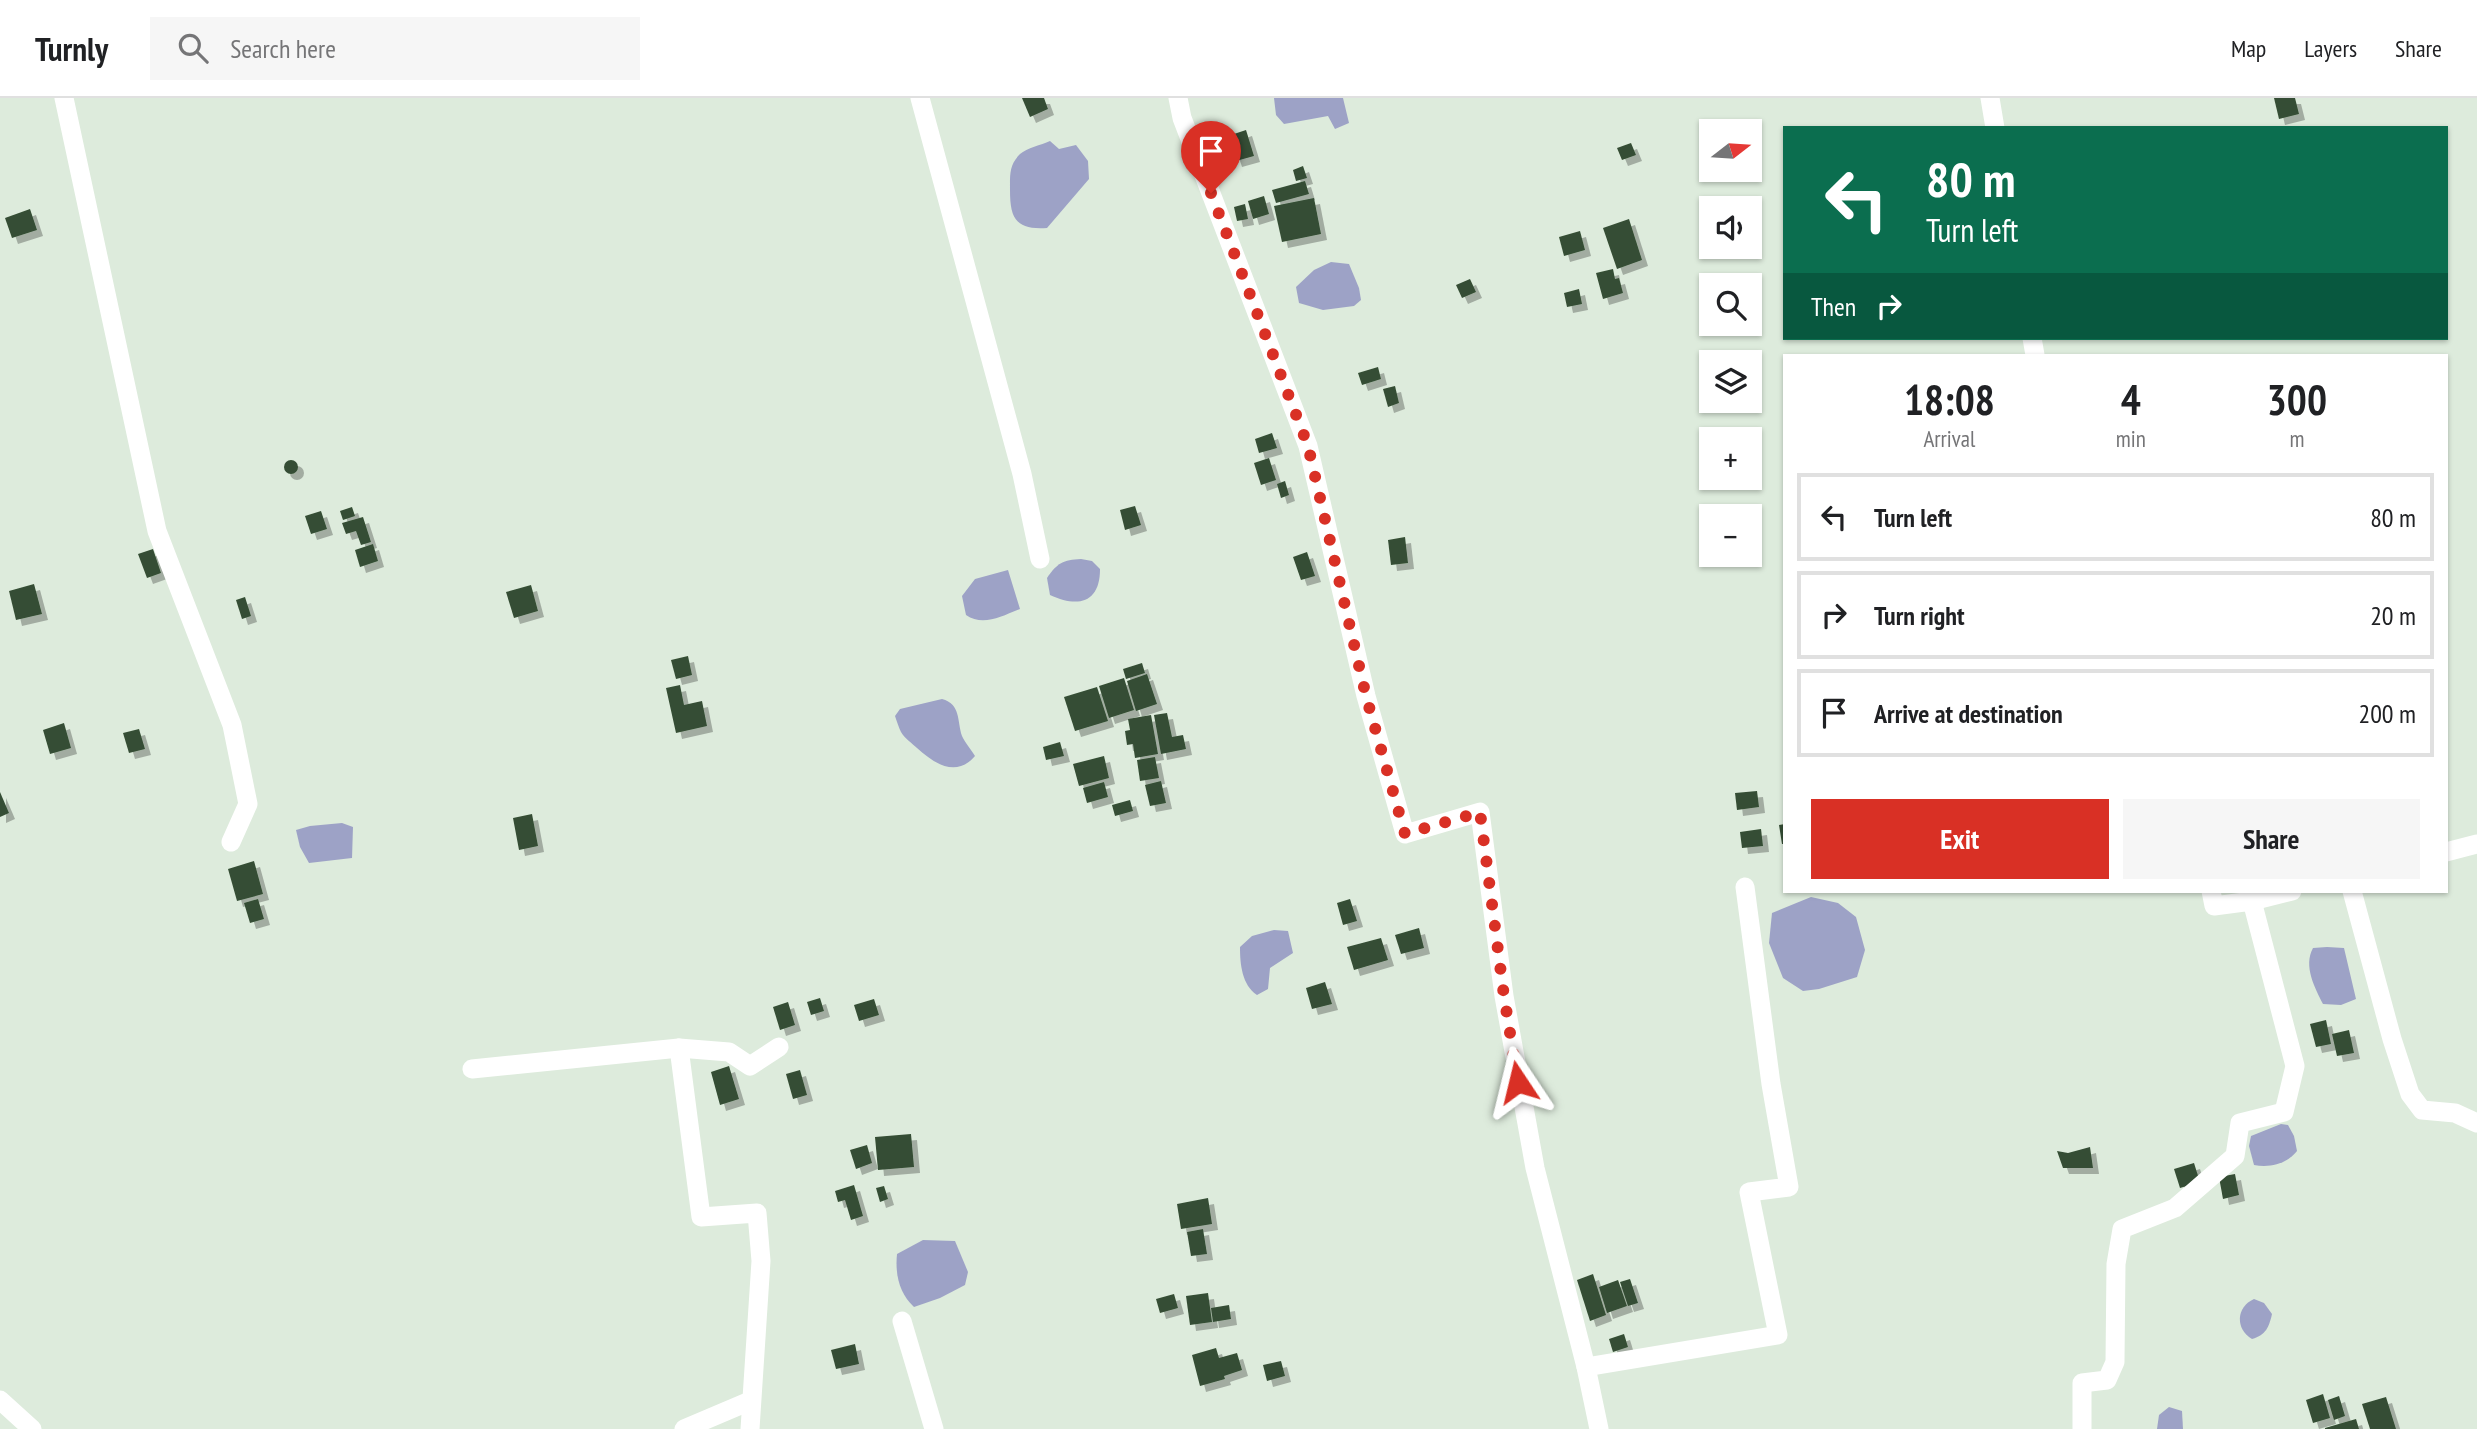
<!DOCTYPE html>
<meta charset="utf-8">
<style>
:root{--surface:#fff;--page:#f6f6f6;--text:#202124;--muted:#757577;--line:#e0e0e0;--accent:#d93025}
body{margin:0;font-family:"PT Sans Narrow",sans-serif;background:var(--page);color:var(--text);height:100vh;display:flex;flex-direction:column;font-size:26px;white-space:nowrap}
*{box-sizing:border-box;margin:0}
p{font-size:23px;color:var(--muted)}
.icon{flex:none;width:38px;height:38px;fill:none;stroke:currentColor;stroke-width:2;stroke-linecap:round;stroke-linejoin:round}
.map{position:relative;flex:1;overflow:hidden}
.panel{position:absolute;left:1783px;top:256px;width:665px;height:539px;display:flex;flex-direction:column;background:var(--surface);border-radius:0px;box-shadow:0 2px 5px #0004}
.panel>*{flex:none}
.top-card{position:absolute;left:1783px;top:28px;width:665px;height:214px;border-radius:0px;box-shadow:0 2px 5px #0004;background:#0b6e4f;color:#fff;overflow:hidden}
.needle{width:46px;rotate:73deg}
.controls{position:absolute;left:1699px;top:21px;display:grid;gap:14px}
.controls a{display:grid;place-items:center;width:63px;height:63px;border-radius:0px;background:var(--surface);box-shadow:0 2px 5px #0004;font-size:35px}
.pin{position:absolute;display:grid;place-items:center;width:60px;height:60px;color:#fff;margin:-72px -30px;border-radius:50% 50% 50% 0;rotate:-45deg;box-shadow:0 0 7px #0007}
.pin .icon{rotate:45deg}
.me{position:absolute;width:77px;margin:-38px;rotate:350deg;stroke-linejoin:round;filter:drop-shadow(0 0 5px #0008)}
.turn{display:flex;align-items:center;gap:24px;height:147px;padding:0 28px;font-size:32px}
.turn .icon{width:91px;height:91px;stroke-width:2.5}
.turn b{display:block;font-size:49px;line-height:60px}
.then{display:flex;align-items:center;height:66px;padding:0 28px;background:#0003;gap:14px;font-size:26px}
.eta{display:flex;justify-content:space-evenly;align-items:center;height:119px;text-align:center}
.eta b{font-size:42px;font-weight:700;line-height:49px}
.button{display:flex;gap:14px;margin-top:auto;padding:14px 28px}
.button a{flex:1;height:80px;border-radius:0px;background:var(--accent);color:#fff;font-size:28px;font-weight:700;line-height:80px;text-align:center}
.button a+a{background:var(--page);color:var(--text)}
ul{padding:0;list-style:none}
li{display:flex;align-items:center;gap:21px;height:88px;margin:0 14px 10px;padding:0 14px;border:4px solid var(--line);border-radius:0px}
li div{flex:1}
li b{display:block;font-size:26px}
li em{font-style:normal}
header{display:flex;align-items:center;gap:42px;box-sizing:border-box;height:98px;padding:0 35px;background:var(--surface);border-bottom:2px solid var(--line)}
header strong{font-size:33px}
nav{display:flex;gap:38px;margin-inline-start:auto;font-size:24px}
.search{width:490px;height:63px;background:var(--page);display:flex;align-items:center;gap:18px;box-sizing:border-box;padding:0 24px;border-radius:0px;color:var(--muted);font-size:26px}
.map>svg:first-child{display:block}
</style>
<header>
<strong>Turnly</strong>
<div class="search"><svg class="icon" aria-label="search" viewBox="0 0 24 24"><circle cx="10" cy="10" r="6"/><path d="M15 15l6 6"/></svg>Search here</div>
<nav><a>Map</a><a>Layers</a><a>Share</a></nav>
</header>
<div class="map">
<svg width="2477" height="1331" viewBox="0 0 2477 1331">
<defs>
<filter id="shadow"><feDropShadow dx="6" dy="6" stdDeviation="0" flood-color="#0004"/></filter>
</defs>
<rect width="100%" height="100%" fill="#ddebdc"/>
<!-- water -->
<g fill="#9da2c6">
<path d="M1274 0H1343L1349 25 1335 31 1328 18 1284 26 1276 17Z"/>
<path d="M1050 43 1059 51 1076 47 1088 63 1089 81 1047 130C1016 132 1010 121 1010 92 1010 77 1009 67 1020 56 1027 50 1041 47 1050 43Z"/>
<path d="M1331 164 1349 166 1359 190 1361 202 1354 208 1323 212 1299 205 1296 189 1314 172Z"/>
<path d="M1081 461 1092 463 1100 471C1100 505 1078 510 1050 497L1047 480C1057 465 1063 462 1081 461Z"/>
<path d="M1008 472 1020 511C1002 518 983 529 966 517L962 498 975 481Z"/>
<path d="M942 601C961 606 957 623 962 638 965 645 971 651 975 658 956 680 935 666 917 650 912 645 905 641 901 634 899 630 897 624 895 618L900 611Z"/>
<path d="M342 725 353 729 352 760 309 765 300 749 296 732 310 728Z"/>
<path d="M1811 799 1838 805 1856 819 1865 852 1857 879 1819 891 1803 893 1783 880 1769 845 1772 815Z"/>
<path d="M1274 832 1288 833 1293 855 1270 870 1268 891 1257 897C1242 887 1240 866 1240 849L1252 838Z"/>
<path d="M2327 849 2344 850 2356 901 2341 907 2323 906C2315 890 2303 868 2313 850Z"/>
<path d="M2281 1026 2288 1027 2294 1038 2297 1053C2287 1066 2270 1070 2254 1067L2249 1048 2251 1038Z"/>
<path d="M923 1142 955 1143 968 1174 965 1187 940 1200 914 1209C899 1195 895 1176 897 1156Z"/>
<path d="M2254 1201 2264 1205 2272 1216C2269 1229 2266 1237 2252 1241 2235 1231 2236 1209 2254 1201Z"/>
<path d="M2169 1309 2182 1313 2183 1331H2157L2159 1317Z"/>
</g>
<!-- building -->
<g fill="#354e34" filter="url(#shadow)">
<path d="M1022 0H1044L1048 11 1030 19Z"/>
<path d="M2274 0H2295L2299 16 2279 21Z"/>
<path d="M1246 32 1254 58 1236 63 1228 38Z"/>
<path d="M1631 45 1636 57 1622 62 1617 50Z"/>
<path d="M1303 68 1307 80 1296 83 1293 72Z"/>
<path d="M1305 83 1309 96 1276 105 1272 92Z"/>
<path d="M1264 98 1269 116 1253 121 1248 103Z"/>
<path d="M1314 100 1321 136 1282 144 1274 108Z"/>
<path d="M1245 106 1248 121 1237 123 1234 109Z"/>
<path d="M30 111 37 132 12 140 5 120Z"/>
<path d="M1629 121 1642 162 1617 171 1603 130Z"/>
<path d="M1580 133 1585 152 1564 158 1559 139Z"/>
<path d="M1613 171 1615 181 1619 180 1623 195 1603 201 1596 175Z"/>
<path d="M1470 181 1476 194 1462 200 1456 187Z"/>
<path d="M1579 191 1582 206 1567 209 1564 195Z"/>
<path d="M1378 269 1381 281 1362 287 1358 275Z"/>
<path d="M1395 288 1399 305 1388 309 1383 291Z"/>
<path d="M1272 335 1277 350 1259 355 1255 341Z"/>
<path d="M1269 360 1276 382 1261 387 1254 365Z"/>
<circle cx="291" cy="369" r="7"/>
<path d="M1285 383 1289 397 1281 400 1277 386Z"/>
<path d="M1135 408 1141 427 1125 432 1120 412Z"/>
<path d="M352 409 355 418 343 422 340 413Z"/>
<path d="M321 413 327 431 311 436 305 418Z"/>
<path d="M363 419 371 444 361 447 356 433 346 436 342 425Z"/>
<path d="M1405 439 1408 465 1391 467 1388 442Z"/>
<path d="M373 446 378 463 360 469 355 452Z"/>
<path d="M153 451 161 475 147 480 138 456Z"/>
<path d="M1307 454 1315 478 1301 482 1293 459Z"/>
<path d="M34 486 42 516 16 522 9 493Z"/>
<path d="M531 487 538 513 514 520 506 494Z"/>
<path d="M245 499 251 518 242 521 236 502Z"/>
<path d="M688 558 692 577 676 581 671 562Z"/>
<path d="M1142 565 1145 575 1126 581 1123 571Z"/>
<path d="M1147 576 1157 606 1136 613 1127 583Z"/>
<path d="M1124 580 1134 612 1109 620 1099 588Z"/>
<path d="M680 587 684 607 702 603 707 628 676 635 666 590Z"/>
<path d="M1097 589 1108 623 1075 633 1064 599Z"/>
<path d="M1167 615 1172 639 1183 637 1186 651 1161 656 1154 617Z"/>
<path d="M1151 617 1158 656 1135 660 1133 646 1127 647 1125 633 1130 632 1128 621Z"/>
<path d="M64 625 71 650 50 656 43 632Z"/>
<path d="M139 631 145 651 129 655 123 635Z"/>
<path d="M1060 644 1064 658 1046 662 1043 649Z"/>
<path d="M1104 658 1109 680 1079 688 1073 666Z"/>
<path d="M1155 659 1159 680 1140 683 1137 662Z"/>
<path d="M1161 683 1166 705 1150 708 1145 687Z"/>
<path d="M1104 684 1108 699 1087 705 1083 690Z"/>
<path d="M1757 693 1759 709 1737 712 1735 695Z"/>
<path d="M0 694 9 715 0 719Z"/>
<path d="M1130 702 1133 713 1115 718 1112 707Z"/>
<path d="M532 716 538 748 519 752 513 720Z"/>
<path d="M1785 726V746H1782L1779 727Z"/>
<path d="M1761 731 1763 748 1742 750 1740 734Z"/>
<path d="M254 763 263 796 237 803 228 771Z"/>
<path d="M258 801 264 821 250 825 244 805Z"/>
<path d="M1350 801 1357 823 1343 827 1337 805Z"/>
<path d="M1419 830 1424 850 1401 856 1395 837Z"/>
<path d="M1381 840 1388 862 1354 872 1347 849Z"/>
<path d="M1325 884 1332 906 1312 911 1306 890Z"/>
<path d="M820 900 824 913 811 917 807 904Z"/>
<path d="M874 901 879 917 859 923 854 907Z"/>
<path d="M788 904 795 927 780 932 773 909Z"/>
<path d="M2326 922 2331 946 2316 949 2310 926Z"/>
<path d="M2349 932 2354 955 2337 958 2332 936Z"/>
<path d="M729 968 739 1001 720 1007 711 974Z"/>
<path d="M800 972 807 997 793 1001 786 976Z"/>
<path d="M911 1036 914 1069 878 1072 875 1039Z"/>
<path d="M867 1047 872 1065 856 1071 850 1052Z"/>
<path d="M2090 1049 2093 1070H2063L2057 1053 2068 1055Z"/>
<path d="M2194 1065 2200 1084 2180 1090 2174 1071Z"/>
<path d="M2235 1076 2239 1097 2223 1101 2219 1079Z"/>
<path d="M854 1087 863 1118 851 1122 845 1102 838 1104 835 1093Z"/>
<path d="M884 1088 888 1101 880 1104 876 1090Z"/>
<path d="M1208 1100 1212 1126 1181 1131 1177 1106Z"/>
<path d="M1203 1131 1207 1156 1191 1158 1187 1134Z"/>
<path d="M1593 1176 1606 1217 1590 1223 1577 1182Z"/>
<path d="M1630 1181 1638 1205 1628 1208 1620 1184Z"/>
<path d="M1618 1182 1627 1208 1607 1215 1599 1189Z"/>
<path d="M1208 1195 1212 1224 1190 1227 1186 1198Z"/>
<path d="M1174 1196 1178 1210 1160 1215 1156 1201Z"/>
<path d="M1229 1207 1231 1221 1213 1224 1211 1210Z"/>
<path d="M1624 1236 1628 1249 1613 1254 1609 1241Z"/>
<path d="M855 1246 859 1266 836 1271 831 1252Z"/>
<path d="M1216 1250 1219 1260 1237 1255 1242 1272 1224 1278 1225 1281 1200 1288 1192 1257Z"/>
<path d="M1281 1263 1285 1278 1267 1283 1263 1267Z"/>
<path d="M2323 1296 2330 1320 2313 1325 2306 1302Z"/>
<path d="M2339 1298 2345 1318 2334 1322 2328 1302Z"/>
<path d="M2386 1299 2396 1331H2370L2362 1306Z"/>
<path d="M2356 1321 2359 1331H2325V1330Z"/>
</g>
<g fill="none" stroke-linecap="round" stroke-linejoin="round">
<!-- street -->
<g stroke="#fff" stroke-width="19">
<path d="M64 0 157 433 232 627 248 706 231 744"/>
<path d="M920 0 1022 376 1040 461"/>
<path d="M1178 0 1182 20 1308 348 1366 598 1405 736 1480 714 1504 898 1535 1070 1586 1269 1599 1331"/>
<path d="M1990 0 1995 30"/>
<path d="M2032 240 2035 257"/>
<path d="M2446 754 2477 746"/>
<path d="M2352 793 2392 941 2410 996 2422 1012 2455 1015 2477 1025"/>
<path d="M2252 803 2292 793"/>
<path d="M679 950 701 1119 757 1115 761 1163 750 1331"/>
<path d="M472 971 679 950 729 954 750 968 779 949"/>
<path d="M902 1223 934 1331"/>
<path d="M1586 1269 1778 1237 1749 1094 1789 1089 1771 986 1745 789"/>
<path d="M0 1302 32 1331"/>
<path d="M684 1331 750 1303"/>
<path d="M2082 1331V1285L2107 1282 2115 1264 2116 1166 2122 1131 2175 1110 2235 1058 2240 1025 2284 1014 2295 968 2252 803 2214 808 2211 793"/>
</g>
</g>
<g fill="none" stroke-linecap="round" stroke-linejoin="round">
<!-- route -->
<path stroke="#d93025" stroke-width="12" stroke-dasharray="0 21.6" d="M1211 95 1308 348 1366 598 1405 736 1480 714 1504 898 1518 984"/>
</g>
</svg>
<div class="controls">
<a><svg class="needle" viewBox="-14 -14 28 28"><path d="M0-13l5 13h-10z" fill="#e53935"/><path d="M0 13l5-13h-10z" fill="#757577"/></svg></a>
<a><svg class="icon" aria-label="sound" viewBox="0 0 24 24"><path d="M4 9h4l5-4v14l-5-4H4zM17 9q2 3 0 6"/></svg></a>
<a><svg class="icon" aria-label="search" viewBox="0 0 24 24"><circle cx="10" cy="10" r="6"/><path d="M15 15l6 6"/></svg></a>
<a><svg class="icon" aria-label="layers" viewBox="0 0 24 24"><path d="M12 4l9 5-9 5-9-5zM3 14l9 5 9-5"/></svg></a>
<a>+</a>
<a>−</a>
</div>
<div class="pin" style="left:1211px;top:95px;background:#d93025"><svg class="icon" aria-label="arrive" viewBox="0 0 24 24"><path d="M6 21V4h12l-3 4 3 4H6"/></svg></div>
<svg class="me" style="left:1518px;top:984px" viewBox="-20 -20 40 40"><path d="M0-17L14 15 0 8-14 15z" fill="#d93025" stroke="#fff" stroke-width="4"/></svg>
<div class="top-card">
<div class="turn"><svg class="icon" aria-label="left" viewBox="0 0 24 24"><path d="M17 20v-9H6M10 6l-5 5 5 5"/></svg><div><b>80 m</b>Turn left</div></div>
<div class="then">Then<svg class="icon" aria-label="right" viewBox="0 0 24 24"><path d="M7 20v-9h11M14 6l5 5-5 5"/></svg></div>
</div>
<section class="panel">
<div class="eta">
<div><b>18:08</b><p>Arrival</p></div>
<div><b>4</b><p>min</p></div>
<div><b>300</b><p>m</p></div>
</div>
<ul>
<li><svg class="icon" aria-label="left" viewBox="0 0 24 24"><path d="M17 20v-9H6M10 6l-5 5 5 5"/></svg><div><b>Turn left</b></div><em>80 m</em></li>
<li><svg class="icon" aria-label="right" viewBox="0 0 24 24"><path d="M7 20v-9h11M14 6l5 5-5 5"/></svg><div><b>Turn right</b></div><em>20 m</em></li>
<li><svg class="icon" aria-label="arrive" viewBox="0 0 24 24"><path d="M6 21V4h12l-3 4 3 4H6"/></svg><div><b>Arrive at destination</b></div><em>200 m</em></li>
</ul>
<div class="button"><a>Exit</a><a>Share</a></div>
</section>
</div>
